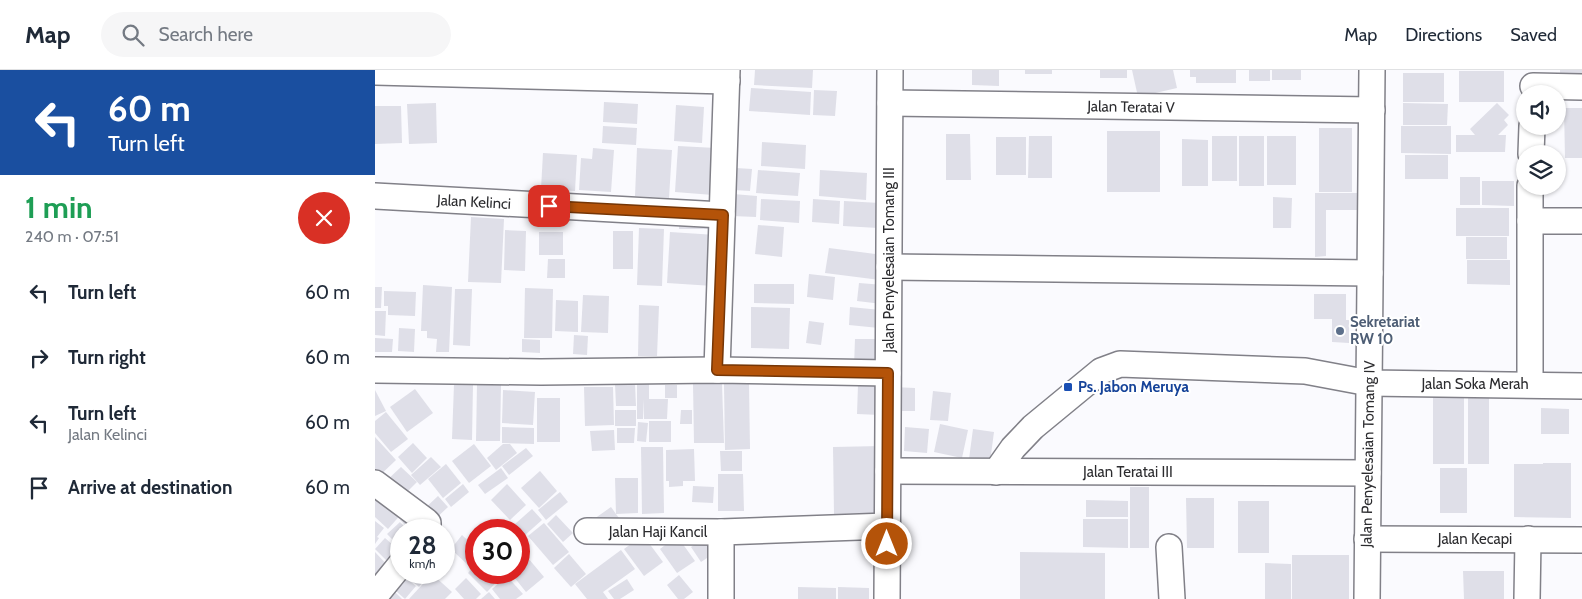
<!DOCTYPE html>
<meta charset="utf-8">
<style>
:root{--surface:#fff;--page:#f6f6f7;--text:#1f2937;--muted:#747a83;--line:#e0e1e3}
body{margin:0;font-family:Cabin,sans-serif;background:var(--page);color:var(--text);height:100vh;display:flex;flex-direction:column;font-size:19px;white-space:nowrap}
*{box-sizing:border-box;margin:0}
p{font-size:16px;color:var(--muted)}
.icon{flex:none;width:28px;height:28px;fill:none;stroke:currentColor;stroke-width:2;stroke-linecap:round;stroke-linejoin:round}
.map{position:relative;flex:1;overflow:hidden}
.side{display:flex;flex-direction:column;background:var(--surface);width:375px}
.side>*{flex:none}
.top-card{background:#1a4fa0;color:#fff;overflow:hidden}
.buttons{position:absolute;left:1141px;top:15px;display:grid;gap:10px}
.buttons a{display:grid;place-items:center;width:50px;height:50px;border-radius:50%;background:var(--surface);box-shadow:0 1px 4px #0004;font-size:25px}
.speed{position:absolute;left:15px;top:449px;display:flex;gap:10px;font-size:25px;font-weight:700;text-align:center}
.speed>*{display:grid;place-content:center;width:65px;height:65px;border-radius:50%;background:var(--surface);box-shadow:0 1px 4px #0004;line-height:1}
.speed small{font-size:12px;font-weight:400}
.speed .limit{border:8px solid #d22;background:#fff;color:#111}
.pin{position:absolute;display:grid;place-items:center;width:42px;height:42px;color:#fff;margin:-21px;border-radius:10px;box-shadow:0 2px 8px #0006}
.me{position:absolute;width:55px;margin:-28px;rotate:0deg;stroke-linejoin:round;filter:drop-shadow(0 0 4px #0008)}
.turn{display:flex;align-items:center;gap:18px;height:105px;padding:0 25px;font-size:22px}
.turn .icon{width:65px;height:65px;stroke-width:2.5}
.turn b{display:block;font-size:35px;line-height:42px}
.round{display:grid;place-items:center;flex:none;width:52px;height:52px;border-radius:26px;background:var(--page)}
.overview{display:flex;align-items:center;justify-content:space-between;height:85px;padding:0 25px}
h1{font-size:30px;font-weight:800;line-height:38px;color:#1e9e55}
ul{padding:0;list-style:none}
li{display:flex;align-items:center;gap:15px;height:65px;padding:0 25px}
li div{flex:1}
li b{display:block;font-size:19px}
li em{font-style:normal}
header{display:flex;align-items:center;gap:30px;box-sizing:border-box;height:70px;padding:0 25px;background:var(--surface);border-bottom:1px solid var(--line)}
header strong{font-size:24px}
nav{display:flex;gap:28px;margin-inline-start:auto;font-size:18px}
.search{width:350px;height:45px;background:var(--page);display:flex;align-items:center;gap:12px;box-sizing:border-box;padding:0 18px;border-radius:28px;color:var(--muted);font-size:19px}
main{display:flex;flex:1;min-height:0}
.map>svg:first-child{display:block}
</style>
<header>
<strong>Map</strong>
<div class="search"><svg class="icon" aria-label="search" viewBox="0 0 24 24"><circle cx="10" cy="10" r="6"/><path d="M15 15l6 6"/></svg>Search here</div>
<nav><a>Map</a><a>Directions</a><a>Saved</a></nav>
</header>
<main>
<section class="side">
<div class="top-card">
<div class="turn"><svg class="icon" aria-label="left" viewBox="0 0 24 24"><path d="M17 20v-9H6M10 6l-5 5 5 5"/></svg><div><b>60 m</b>Turn left</div></div>
</div>
<div class="overview"><div><h1>1 min</h1><p>240 m · 07:51</p></div><a class="round" style="background:#d93025;color:#fff"><svg class="icon" aria-label="close" viewBox="0 0 24 24"><path d="M6 6l12 12M18 6L6 18"/></svg></a></div>
<ul>
<li><svg class="icon" aria-label="left" viewBox="0 0 24 24"><path d="M17 20v-9H6M10 6l-5 5 5 5"/></svg><div><b>Turn left</b></div><em>60 m</em></li>
<li><svg class="icon" aria-label="right" viewBox="0 0 24 24"><path d="M7 20v-9h11M14 6l5 5-5 5"/></svg><div><b>Turn right</b></div><em>60 m</em></li>
<li><svg class="icon" aria-label="left" viewBox="0 0 24 24"><path d="M17 20v-9H6M10 6l-5 5 5 5"/></svg><div><b>Turn left</b><p>Jalan Kelinci</p></div><em>60 m</em></li>
<li><svg class="icon" aria-label="arrive" viewBox="0 0 24 24"><path d="M6 21V4h12l-3 4 3 4H6"/></svg><div><b>Arrive at destination</b></div><em>60 m</em></li>
</ul>
</section>
<div class="map">
<svg width="1207" height="529" viewBox="0 0 1207 529">
<rect width="100%" height="100%" fill="#fafafe"/>
<!-- building -->
<g fill="#dfdfe8">
<path d="M380 0H438L437 18 379 15Z"/>
<path d="M597 0H624V16L597 15Z"/>
<rect x="650" y="0" width="27" height="4"/>
<rect x="725" y="0" width="27" height="8"/>
<path d="M757 0H798L802 18 763 27Z"/>
<path d="M815 0H861V13H821V7H815Z"/>
<rect x="874" y="0" width="21" height="11"/>
<rect x="897" y="0" width="29" height="10"/>
<rect x="1185" y="0" width="22" height="4"/>
<rect x="1084" y="1" width="45" height="31"/>
<rect x="1028" y="3" width="41" height="29"/>
<path d="M376 18 436 22 435 45 374 41Z"/>
<path d="M439 20 462 21 460 46 438 45Z"/>
<path d="M229 32 263 34 262 54 228 52Z"/>
<path d="M61 33 62 73 34 74 32 34Z"/>
<path d="M1028 33 1073 34 1072 55H1028Z"/>
<path d="M1122 33 1134 45 1129 50 1133 55 1123 65H1131L1130 82H1081V65H1100L1095 59Z"/>
<path d="M301 35 329 37 327 73 299 71Z"/>
<path d="M0 36H26L27 73 0 74Z"/>
<path d="M1189 38H1207V88H1190Z"/>
<path d="M228 56 262 58 261 75 227 73Z"/>
<path d="M1026 56H1076V84L1026 83Z"/>
<rect x="944" y="58" width="33" height="64"/>
<rect x="732" y="61" width="53" height="61"/>
<path d="M571 64H595L596 110H571Z"/>
<path d="M654 66H677V108H653Z"/>
<rect x="837" y="66" width="25" height="45"/>
<rect x="864" y="66" width="25" height="50"/>
<rect x="892" y="66" width="29" height="49"/>
<rect x="621" y="67" width="30" height="38"/>
<path d="M807 69 833 70V116H807Z"/>
<path d="M387 72 431 75 430 99 386 96Z"/>
<path d="M303 76 341 78 338 125 300 122Z"/>
<path d="M218 78 239 80 236 122 204 120 206 88 217 89Z"/>
<path d="M262 78 297 80 294 128 260 126Z"/>
<path d="M168 83 202 85 200 121 166 119Z"/>
<rect x="1030" y="85" width="43" height="24"/>
<path d="M361 98 377 99 375 121 359 120Z"/>
<path d="M383 100 425 103 423 126 381 123Z"/>
<path d="M445 100 492 103 491 130 444 126Z"/>
<rect x="1085" y="107" width="20" height="28"/>
<path d="M1107 111H1139V136L1107 135Z"/>
<path d="M940 123H983V140H951V186L940 187Z"/>
<path d="M358 124 382 126 381 147 357 146Z"/>
<path d="M898 127 917 128 916 158H898Z"/>
<path d="M386 129 425 131 424 153 385 150Z"/>
<path d="M438 129 465 131 464 154 437 152Z"/>
<path d="M469 131 505 133 503 158 468 156Z"/>
<rect x="1081" y="138" width="53" height="28"/>
<path d="M96 147 129 149 126 213 93 212Z"/>
<rect x="304" y="148" width="29" height="11"/>
<path d="M383 155 409 157 407 187 380 184Z"/>
<path d="M264 158 289 159 287 216 262 215Z"/>
<path d="M130 160 151 161 150 201 129 200Z"/>
<rect x="238" y="161" width="20" height="38"/>
<rect x="164" y="162" width="24" height="23"/>
<path d="M295 162 341 165 338 216 292 213Z"/>
<rect x="1091" y="167" width="41" height="22"/>
<path d="M454 178 508 185 505 210 450 203Z"/>
<path d="M173 189H190V208H172Z"/>
<path d="M1092 190H1135V215L1092 214Z"/>
<path d="M434 204 460 207 458 230 432 227Z"/>
<path d="M484 213 509 215 507 234 482 231Z"/>
<path d="M379 214H419V234L379 233Z"/>
<path d="M48 215 77 217 74 282H61L62 269 52 268V261H46Z"/>
<path d="M0 217H7L6 238H0Z"/>
<path d="M150 218 178 219 177 268H149Z"/>
<path d="M80 219H97L95 276 78 275Z"/>
<path d="M9 221 41 222 40 246 13 245V236H9Z"/>
<path d="M939 224H971V250H974V273L957 272V249H939Z"/>
<path d="M208 225 234 226 233 263 206 262Z"/>
<path d="M181 230 203 231V262L180 261Z"/>
<path d="M264 235 284 236 282 286H263Z"/>
<path d="M376 237 415 238 414 279 376 278Z"/>
<path d="M475 237 506 240 504 258 474 255Z"/>
<path d="M0 241H11L10 266 0 265Z"/>
<path d="M434 251 449 253 446 275 431 273Z"/>
<path d="M24 258 40 259 39 282 23 281Z"/>
<path d="M199 265 213 266 212 285 198 284Z"/>
<path d="M0 268 18 269 17 282H0Z"/>
<path d="M147 269 165 270V283L147 282Z"/>
<path d="M480 269H508V296H479Z"/>
<path d="M79 314H98L97 370 77 369Z"/>
<path d="M102 314 126 315 125 371H101Z"/>
<path d="M240 314H260L261 336H241Z"/>
<path d="M262 314H274V329H293L292 349H269L268 329V349H262Z"/>
<path d="M318 314H347L349 373H319Z"/>
<path d="M349 314H374L375 379 350 380Z"/>
<rect x="290" y="315" width="12" height="13"/>
<path d="M483 315 506 316 505 345 482 344Z"/>
<path d="M209 317H238L239 355 210 356Z"/>
<path d="M518 317 540 318V341H517Z"/>
<path d="M40 319 58 343 32 362 15 337Z"/>
<path d="M0 320 11 341 0 346Z"/>
<path d="M128 320 160 322 158 355 127 353Z"/>
<rect x="1093" y="320" width="21" height="74"/>
<path d="M558 321 576 323 573 351 555 350Z"/>
<rect x="1058" y="322" width="31" height="72"/>
<rect x="162" y="328" width="23" height="44"/>
<path d="M1166 338 1194 339V364H1166Z"/>
<rect x="240" y="340" width="21" height="16"/>
<path d="M306 340H317V354H305Z"/>
<path d="M11 342 33 369 16 382 0 363V351Z"/>
<rect x="274" y="351" width="22" height="21"/>
<path d="M263 352 273 353 271 372 262 371Z"/>
<path d="M565 354 593 360 587 388 559 382Z"/>
<path d="M127 357 159 358V374L127 373Z"/>
<path d="M530 357 554 359 552 383 529 381Z"/>
<path d="M242 358H260L259 373H242Z"/>
<path d="M598 359 619 362 615 392 594 389Z"/>
<path d="M239 360 240 380 217 381 215 361Z"/>
<path d="M0 367 21 390 0 410Z"/>
<path d="M38 373 52 388 37 403 23 387Z"/>
<path d="M99 374 116 396 94 413 77 391Z"/>
<path d="M128 374H135L142 383 121 400 112 388Z"/>
<path d="M506 376 507 443 459 444 458 377Z"/>
<path d="M266 377H288L289 443 267 444Z"/>
<path d="M151 378 158 386 134 405 127 396Z"/>
<path d="M319 379 320 411H308V416L294 417V411H291V380Z"/>
<path d="M345 381H367V401H346Z"/>
<path d="M56 387 66 397 45 415 36 405Z"/>
<path d="M1168 393H1196V448L1139 447V394H1168Z"/>
<path d="M71 394 86 413 68 428 53 409Z"/>
<path d="M26 397 42 412 25 429 9 413Z"/>
<path d="M126 398 133 408 110 424 103 415Z"/>
<rect x="1065" y="398" width="27" height="45"/>
<path d="M165 401 182 421 164 438 146 418Z"/>
<path d="M343 404H368L369 441H343Z"/>
<path d="M240 408H263V443L241 444 244 448 228 460 219 449 236 437 241 444Z"/>
<path d="M88 414 94 422 76 437 70 429Z"/>
<path d="M132 414 151 435 135 450 116 430Z"/>
<path d="M318 416 339 417 338 433 317 432Z"/>
<rect x="755" y="417" width="19" height="61"/>
<path d="M7 422 28 442 13 459 0 447V430Z"/>
<path d="M185 422 193 432 171 450 163 440Z"/>
<path d="M63 426 73 437 57 452 47 441Z"/>
<path d="M811 428H839V478H812Z"/>
<path d="M711 430 753 431V447H711Z"/>
<rect x="863" y="431" width="31" height="52"/>
<path d="M157 439 167 450 149 466 140 454Z"/>
<path d="M34 440 46 460H35L25 450Z"/>
<path d="M181 445 198 463 188 472 172 454Z"/>
<path d="M708 449H753V478L708 477Z"/>
<path d="M0 451 9 458 2 467 4 468 0 474Z"/>
<path d="M25 452 33 460H26V478L12 464Z"/>
<path d="M169 453 194 482 178 495 153 466Z"/>
<path d="M69 465 77 472 69 483Z"/>
<path d="M87 465 101 478V490L95 497 76 479Z"/>
<path d="M268 465 288 492 269 506 249 479Z"/>
<path d="M334 465 344 480 326 492 316 477Z"/>
<path d="M302 466 320 491 302 503 285 479Z"/>
<path d="M10 468 26 482 15 494 0 479Z"/>
<path d="M246 480 260 499 228 522 233 529H212L200 514Z"/>
<path d="M0 482 16 499 6 509 0 503Z"/>
<path d="M645 482 730 483V529H645Z"/>
<path d="M194 484 211 504 196 517 179 498Z"/>
<rect x="917" y="485" width="57" height="44"/>
<path d="M153 488 169 507 151 522 135 502H144V495Z"/>
<path d="M890 493 916 494V529H890Z"/>
<path d="M101 494V502H131L112 522 93 503Z"/>
<path d="M1088 501H1129V529H1089Z"/>
<path d="M23 502 41 516 30 529 13 514Z"/>
<path d="M27 502H55L44 517Z"/>
<path d="M57 504 77 522 70 529H34Z"/>
<path d="M304 505 318 522 309 529H303L292 515Z"/>
<path d="M132 506 148 524 141 529H125L117 519Z"/>
<path d="M91 508 106 524 101 529H89L80 519Z"/>
<path d="M252 509 259 520 245 529H239L233 521Z"/>
<path d="M13 515 27 529H0Z"/>
<path d="M423 517 461 518V529H423Z"/>
<path d="M463 517 494 518V529H463Z"/>
<path d="M114 522 120 529H106Z"/>
</g>
<g fill="none" stroke-linecap="round" stroke-linejoin="round">
<defs>
<g id="minor">
<path d="M0 2 352 11"/>
<path d="M1158 16 1207 17"/>
<path d="M515 33 997 40"/>
<path d="M1156 84 1157 56"/>
<path d="M0 126 347 145"/>
<path d="M1155 151H1207"/>
<path d="M514 197 995 203"/>
<path d="M0 300 166 302 342 300 513 303"/>
<path d="M342 300 352 0"/>
<path d="M1155 314V116"/>
<path d="M513 401 993 403"/>
<path d="M621 402 638 378 658 357 726 301 745 294 930 301 994 313 1207 316"/>
<path d="M0 413 51 451 53 453V460"/>
<path d="M212 461 346 462 512 456"/>
<path d="M992 469 1207 470"/>
<path d="M794 477 797 529"/>
<path d="M0 526 26 494"/>
<path d="M346 529V462"/>
<path d="M512 529 515 0"/>
<path d="M992 529 997 0"/>
<path d="M1152 529 1153 469"/>
</g>
</defs>
<!-- minor casing -->
<use href="#minor" stroke="#818088" stroke-width="28"/>
<!-- minor -->
<use href="#minor" stroke="#fff" stroke-width="25"/>
</g>
<g fill="none" stroke-linecap="round" stroke-linejoin="round">
<defs>
<path id="route" d="M174 136 348 145 342 300 513 303 512 474"/>
</defs>
<!-- route casing -->
<use href="#route" stroke="#753606" stroke-width="12"/>
<!-- route -->
<use href="#route" stroke="#b45309" stroke-width="9"/>
</g>
<!-- markers -->
<circle fill="#5c6f8a" stroke="#fff" stroke-width="2" cx="965" cy="261" r="5"/>
<rect fill="#1a4fb4" stroke="#fff" stroke-width="2" x="688" y="312" width="10" height="10" rx="2.5"/>
<g text-anchor="middle" stroke-width="4" stroke-linejoin="round" paint-order="stroke">
<!-- street labels -->
<g font-size="15" fill="#2c2c2f" stroke="#fff">
<text transform="translate(756 37) rotate(1)" y="5">Jalan Teratai V</text>
<text transform="translate(99 132) rotate(3)" y="5">Jalan Kelinci</text>
<text transform="translate(514 190) rotate(-90)" y="5">Jalan Penyelesaian Tomang III</text>
<text x="1100" y="319">Jalan Soka Merah</text>
<text transform="translate(993 384) rotate(-89)" y="5">Jalan Penyelesaian Tomang IV</text>
<text x="753" y="407">Jalan Teratai III</text>
<text x="283" y="467">Jalan Haji Kancil</text>
<text x="1100" y="474">Jalan Kecapi</text>
</g>
<!-- service labels -->
<g font-size="15" font-weight="bold" fill="#4e5e75" stroke="#fff" text-anchor="start">
<text x="975" y="257">Sekretariat<tspan x="975" dy="17">RW 10</tspan></text>
</g>
<!-- transit labels -->
<g font-size="15" font-weight="bold" fill="#164399" stroke="#fff" text-anchor="start">
<text x="703" y="322">Ps. Jabon Meruya</text>
</g>
</g>
</svg>
<div class="buttons">
<a><svg class="icon" aria-label="sound" viewBox="0 0 24 24"><path d="M4 9h4l5-4v14l-5-4H4zM17 9q2 3 0 6"/></svg></a>
<a><svg class="icon" aria-label="layers" viewBox="0 0 24 24"><path d="M12 4l9 5-9 5-9-5zM3 14l9 5 9-5"/></svg></a>
</div>
<div class="speed"><div>28<small>km/h</small></div><div class="limit">30</div></div>
<div class="pin" style="left:174px;top:136px;background:#d93025"><svg class="icon" aria-label="arrive" viewBox="0 0 24 24"><path d="M6 21V4h12l-3 4 3 4H6"/></svg></div>
<svg class="me" style="left:512px;top:474px" viewBox="-20 -20 40 40"><circle r="17" fill="#b45309" stroke="#fff" stroke-width="3"/><path d="M0-11L8 9 0 5-8 9z" fill="#fff"/></svg>
</div>
</main>
